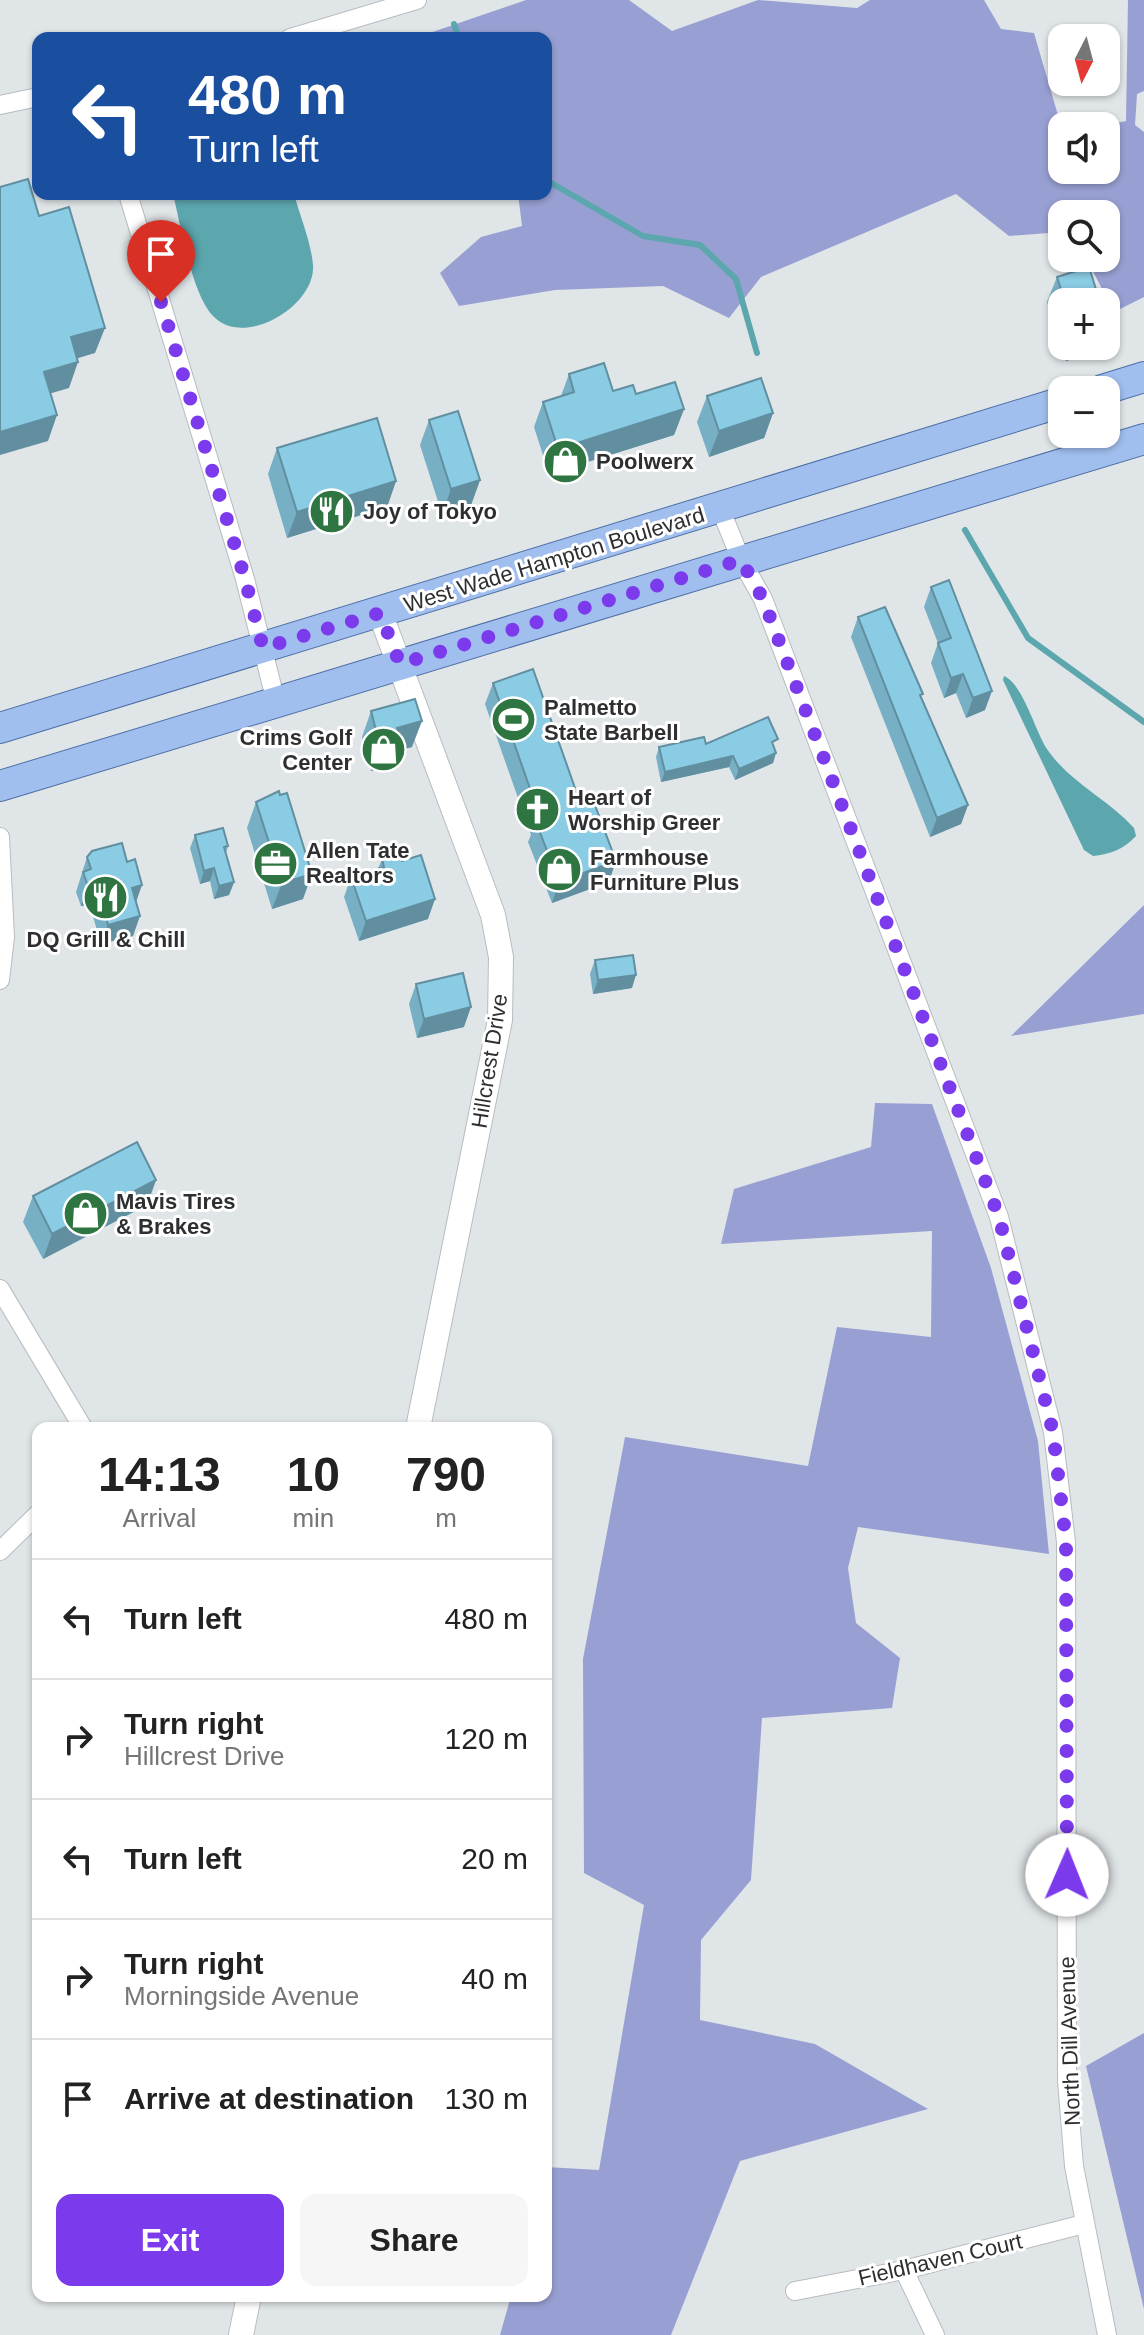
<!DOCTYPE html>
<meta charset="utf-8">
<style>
:root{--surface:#fff;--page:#f6f6f6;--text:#222;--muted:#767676;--line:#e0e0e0;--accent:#7c3aed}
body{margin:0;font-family:Helvetica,sans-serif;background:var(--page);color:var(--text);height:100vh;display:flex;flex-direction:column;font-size:30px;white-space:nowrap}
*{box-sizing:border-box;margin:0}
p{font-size:26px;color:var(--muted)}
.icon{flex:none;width:44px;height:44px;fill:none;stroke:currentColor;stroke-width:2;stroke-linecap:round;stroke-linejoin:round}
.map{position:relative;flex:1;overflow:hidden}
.side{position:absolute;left:32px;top:1422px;width:520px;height:880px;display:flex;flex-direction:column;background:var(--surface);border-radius:16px;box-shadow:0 2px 6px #0004}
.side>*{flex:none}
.top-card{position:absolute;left:32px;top:32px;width:520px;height:168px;border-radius:16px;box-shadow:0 2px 6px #0004;background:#1a4fa0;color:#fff;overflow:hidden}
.needle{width:52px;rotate:186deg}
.buttons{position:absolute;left:1048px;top:24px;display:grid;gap:16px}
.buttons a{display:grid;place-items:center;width:72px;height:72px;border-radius:16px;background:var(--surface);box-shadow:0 2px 6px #0004;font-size:40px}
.pin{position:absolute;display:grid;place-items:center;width:68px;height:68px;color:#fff;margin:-82px -34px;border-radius:50% 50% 50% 0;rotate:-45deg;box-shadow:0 0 8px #0007}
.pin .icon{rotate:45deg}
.me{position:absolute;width:88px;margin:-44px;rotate:1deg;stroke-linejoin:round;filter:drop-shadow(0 0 6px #0008)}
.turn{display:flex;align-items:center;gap:28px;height:168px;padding:0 24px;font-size:36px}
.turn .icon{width:104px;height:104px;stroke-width:2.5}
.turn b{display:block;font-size:56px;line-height:68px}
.eta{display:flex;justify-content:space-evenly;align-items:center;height:136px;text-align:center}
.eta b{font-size:48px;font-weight:600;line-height:56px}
.cta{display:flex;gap:16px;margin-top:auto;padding:16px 24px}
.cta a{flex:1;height:92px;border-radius:16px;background:var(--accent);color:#fff;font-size:32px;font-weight:600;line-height:92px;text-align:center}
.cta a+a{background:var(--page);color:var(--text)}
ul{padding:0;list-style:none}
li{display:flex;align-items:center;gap:24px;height:120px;padding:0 24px;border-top:2px solid var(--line)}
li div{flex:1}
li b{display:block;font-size:30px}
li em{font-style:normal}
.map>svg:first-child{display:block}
</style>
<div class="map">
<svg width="1144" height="2335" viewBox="0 0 1144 2335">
<rect width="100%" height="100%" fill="#e0e5e8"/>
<!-- forest -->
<g fill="#98a0d3">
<path d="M526 0H629L672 31 758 0 857 8 870 0H984L1001 29 1034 33 1062 129V170H1106V126H1101L1126 121 1128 0H1144V91L1137 94 1135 125 1144 132V297L1114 312 1086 258H1106V214H1062V232L1009 236 956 194 761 277 729 318 663 286 555 290 459 306 440 273 481 237 522 226 518 194H546V38H415Z"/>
<path d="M1144 905V1014L1011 1036Z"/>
<path d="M875 1103 932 1104 991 1268 1038 1441 1049 1554 858 1527 848 1568 856 1623 900 1658 892 1708 762 1718 751 1880 701 1940 700 2020 815 2044 928 2109 740 2161 671 2335H500L511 2296H546V2167L599 2170 644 1905 584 1873 583 1659 625 1437 808 1466 837 1327 931 1337 932 1231 721 1244 734 1189 871 1147Z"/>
<path d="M1144 2033V2309L1086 2066Z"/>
</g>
<!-- water -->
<g fill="#5ca6ae">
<path d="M173 194H294C300 216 311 242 313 265 316 306 244 349 213 316 191 292 181 226 173 194Z"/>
<path d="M1004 676C1023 684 1035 731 1047 749 1070 783 1108 799 1134 828L1136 836C1123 850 1110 854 1093 856L1084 850 1003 680Z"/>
</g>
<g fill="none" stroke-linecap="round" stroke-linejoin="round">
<!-- stream -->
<g stroke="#5ca6ae" stroke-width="6">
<path d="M454 24 459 38"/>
<path d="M546 180 643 236 700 245 736 279 757 353"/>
<path d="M965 530 1028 638 1144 722"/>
</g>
<defs>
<g id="minor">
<path d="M290 38 417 0"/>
<path d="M0 105 38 97"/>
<path d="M128 194 245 579 276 702"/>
<path d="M720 508 741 560 763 599 999 1217 1053 1432 1066 1542 1067 2081 1074 2166 1107 2335"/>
<path d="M0 837 5 937 0 980"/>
<path d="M0 1289 83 1428"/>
<path d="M0 1551 38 1514"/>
<path d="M904 2270 935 2335"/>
<path d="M795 2291 904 2270 1084 2224"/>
</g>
<g id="tertiary">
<path d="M380 613 493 915 501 957 500 1020 418 1428"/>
<path d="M241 2335 249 2296"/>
</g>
<g id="primary">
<path d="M1102 390 1144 377"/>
<path d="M0 728 1062 402"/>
<path d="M0 786 1144 439"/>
</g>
</defs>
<!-- minor casing -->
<use href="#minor" stroke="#b8bcc0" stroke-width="20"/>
<!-- tertiary casing -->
<use href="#tertiary" stroke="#b8bcc0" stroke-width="26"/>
<!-- primary casing -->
<use href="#primary" stroke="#4e70a5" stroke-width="32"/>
<!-- minor -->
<use href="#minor" stroke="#fff" stroke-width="18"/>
<!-- tertiary -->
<use href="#tertiary" stroke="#fff" stroke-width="24"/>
<!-- primary -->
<use href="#primary" stroke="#a0beee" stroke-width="30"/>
</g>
<!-- wall -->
<g fill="#77afc4">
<path d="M1057 277 1100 302H1062V346H1100L1098 351 1066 361 1047 302Z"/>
<path d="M569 374 613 391 636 394 684 409 674 435 549 474 534 427 543 402 561 396Z"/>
<path d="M707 396 773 413 764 438 709 457 697 422Z"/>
<path d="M429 420 480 480 471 505 442 514 420 445Z"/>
<path d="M277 448 396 481 387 507 287 538 268 474Z"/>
<path d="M931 587 985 710 966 718 956 693 944 698 931 663 938 643 924 607Z"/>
<path d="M858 617 921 698 968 805 961 824 930 837 851 637Z"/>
<path d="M493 683 609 882 552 903 528 842 531 835 485 704Z"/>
<path d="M371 711 412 747 396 751 391 766 371 771 362 737Z"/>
<path d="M706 744 775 749 773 763 735 780 729 767 661 782 656 757 659 747Z"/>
<path d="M256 802 303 899 272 909 247 828Z"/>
<path d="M195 835 228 846 226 853 234 882 229 895 214 899 210 881 200 884 190 848Z"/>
<path d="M87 857 136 902 133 936 101 944 90 906H81L76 892Z"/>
<path d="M382 859 402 861 428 919 359 941 344 897 351 877 378 869Z"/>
<path d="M595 960 632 988 593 994 590 974Z"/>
<path d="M416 984 464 1027 417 1038 409 1004Z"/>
<path d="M156 1180 147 1205 43 1259 23 1222 33 1196Z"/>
</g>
<!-- shaded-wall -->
<g fill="#618fa0">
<path d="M105 328 95 353 62 363 71 337Z"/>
<path d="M1071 346H1100L1098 351 1066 361Z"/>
<path d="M78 362 69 388 35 398 44 372Z"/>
<path d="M684 409 674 435 549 474 558 449Z"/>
<path d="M773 413 764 438 709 457 719 431Z"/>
<path d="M57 415 48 441 0 455V432Z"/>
<path d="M480 480 471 505 442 514 451 489Z"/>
<path d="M396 481 387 507 287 538 297 512Z"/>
<path d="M963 674 956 693 944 698 951 678Z"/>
<path d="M992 691 985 710 966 718 973 698Z"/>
<path d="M422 721 412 747 396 751 391 766 371 771 380 746 397 728Z"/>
<path d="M776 753 773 763 735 780 739 769Z"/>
<path d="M733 756 729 767 661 782 665 772Z"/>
<path d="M968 805 961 824 930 837 937 818Z"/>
<path d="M616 861 609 882 552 903 559 882Z"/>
<path d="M214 868 210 881 200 884 204 871Z"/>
<path d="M312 874 303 899 272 909 282 883Z"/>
<path d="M234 882 229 895 214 899 219 886Z"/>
<path d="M142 885 135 905 132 888Z"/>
<path d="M88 886H97L90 906H81Z"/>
<path d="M435 899 428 919 359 941 366 921Z"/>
<path d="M140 916 133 936 101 944 108 925Z"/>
<path d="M636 975 632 988 593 994 598 980Z"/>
<path d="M471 1007 464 1027 417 1038 424 1019Z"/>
<path d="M156 1180 147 1205 43 1259 52 1234Z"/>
</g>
<!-- building -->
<g fill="#8acce4" stroke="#618fa0" stroke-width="2">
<path d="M28 179 39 216 69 207 105 328 71 337 78 362 44 372 57 415 0 432V187Z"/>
<path d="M1089 267 1100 302H1065L1057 277Z"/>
<path d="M604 363 613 391 633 385 636 394 675 382 684 409 558 449 543 402 574 392 569 374Z"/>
<path d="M761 378 773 413 719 431 707 396Z"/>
<path d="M458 411 480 480 451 489 429 420Z"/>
<path d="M377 418 396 481 297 512 277 448Z"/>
<path d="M949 580 992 691 973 698 963 674 951 678 938 643 951 638 931 587Z"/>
<path d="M885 607 923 694 920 695 968 805 937 818 858 617Z"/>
<path d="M533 669 581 805 593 800 616 861 559 882 536 822 541 820 493 683Z"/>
<path d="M415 699 422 721 397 728 400 741 380 746 371 711Z"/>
<path d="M768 717 778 739 772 742 776 753 739 769 733 756 665 772 659 747 704 737 706 744Z"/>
<path d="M279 791 280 795 287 793 312 874 282 883 256 802Z"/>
<path d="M223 828 228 846 224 847 234 882 219 886 214 868 204 871 195 835Z"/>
<path d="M122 843 127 862 135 859 142 885 132 888 140 916 108 925 97 886H88L83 872 91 869 87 857 92 851Z"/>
<path d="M400 854 402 861 421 855 435 899 366 921 351 877 384 867 382 859Z"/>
<path d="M633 955 636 975 598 980 595 960Z"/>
<path d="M463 973 471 1007 424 1019 416 984Z"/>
<path d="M137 1142 156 1180 52 1234 33 1196Z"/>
</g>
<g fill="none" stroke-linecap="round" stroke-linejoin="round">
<!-- route -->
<path stroke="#7c3aed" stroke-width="14" stroke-dasharray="0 25.2" d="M161 302 245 579 263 648 380 613 400 664 741 560 763 599 999 1217 1053 1432 1066 1542 1067 1875"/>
</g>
<!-- icons -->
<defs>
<symbol id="shop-disc" viewBox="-11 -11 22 22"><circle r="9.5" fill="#2f7541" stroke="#fff"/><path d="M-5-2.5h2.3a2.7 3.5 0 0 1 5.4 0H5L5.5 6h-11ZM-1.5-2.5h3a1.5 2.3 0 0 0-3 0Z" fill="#fff"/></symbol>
<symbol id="restaurant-disc" viewBox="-11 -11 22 22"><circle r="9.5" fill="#2f7541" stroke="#fff"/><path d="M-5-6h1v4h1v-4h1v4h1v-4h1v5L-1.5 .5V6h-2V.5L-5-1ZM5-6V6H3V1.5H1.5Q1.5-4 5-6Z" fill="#fff"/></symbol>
<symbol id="stadium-disc" viewBox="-11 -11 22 22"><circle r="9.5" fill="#2f7541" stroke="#fff"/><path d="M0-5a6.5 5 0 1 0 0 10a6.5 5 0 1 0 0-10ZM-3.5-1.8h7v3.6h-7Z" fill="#fff"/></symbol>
<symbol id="church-disc" viewBox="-11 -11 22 22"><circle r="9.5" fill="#2f7541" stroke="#fff"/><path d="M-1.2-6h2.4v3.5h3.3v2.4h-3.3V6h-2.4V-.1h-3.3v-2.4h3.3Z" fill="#fff"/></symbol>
<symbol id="office-disc" viewBox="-11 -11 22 22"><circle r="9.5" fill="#2f7541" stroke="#fff"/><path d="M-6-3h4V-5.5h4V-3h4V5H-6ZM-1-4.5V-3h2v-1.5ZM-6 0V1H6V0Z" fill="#fff"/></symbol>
</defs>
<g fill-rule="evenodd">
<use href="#shop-disc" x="540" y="436" width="51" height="51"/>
<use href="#restaurant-disc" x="306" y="486" width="51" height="51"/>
<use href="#stadium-disc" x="488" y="694" width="51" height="51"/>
<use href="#shop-disc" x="358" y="724" width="51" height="51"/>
<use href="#church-disc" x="512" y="784" width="51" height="51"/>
<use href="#office-disc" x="250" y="838" width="51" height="51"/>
<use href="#shop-disc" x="534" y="844" width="51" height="51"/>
<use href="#restaurant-disc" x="80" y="872" width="51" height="51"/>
<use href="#shop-disc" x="60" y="1188" width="51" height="51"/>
</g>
<g text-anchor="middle" stroke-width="6" stroke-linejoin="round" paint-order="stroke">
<!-- poi labels -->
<g font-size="22" font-weight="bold" fill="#2e2f31" stroke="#fff" text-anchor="start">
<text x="596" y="469">Poolwerx</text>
<text x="363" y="519">Joy of Tokyo</text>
<text x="544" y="715">Palmetto<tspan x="544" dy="25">State Barbell</tspan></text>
<text x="352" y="745" text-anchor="end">Crims Golf<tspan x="352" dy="25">Center</tspan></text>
<text x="568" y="805">Heart of<tspan x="568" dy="25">Worship Greer</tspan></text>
<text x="306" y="858">Allen Tate<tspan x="306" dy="25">Realtors</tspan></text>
<text x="590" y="865">Farmhouse<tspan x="590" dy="25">Furniture Plus</tspan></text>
<text x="106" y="947" text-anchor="middle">DQ Grill &amp; Chill</text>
<text x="116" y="1209">Mavis Tires<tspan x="116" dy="25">&amp; Brakes</tspan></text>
</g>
<!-- street labels -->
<g font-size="22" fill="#2e2f31" stroke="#fff">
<text transform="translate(554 559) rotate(-17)" y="8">West Wade Hampton Boulevard</text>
<text transform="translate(489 1061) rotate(-81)" y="8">Hillcrest Drive</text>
<text transform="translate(1069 2041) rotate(-92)" y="8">North Dill Avenue</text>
<text transform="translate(940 2259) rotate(-13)" y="8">Fieldhaven Court</text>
</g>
</g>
</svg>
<div class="buttons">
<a><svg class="needle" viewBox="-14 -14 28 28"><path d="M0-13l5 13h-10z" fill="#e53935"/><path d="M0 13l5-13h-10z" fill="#767676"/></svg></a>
<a><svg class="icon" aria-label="sound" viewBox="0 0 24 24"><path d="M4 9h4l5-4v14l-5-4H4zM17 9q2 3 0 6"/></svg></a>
<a><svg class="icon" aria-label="search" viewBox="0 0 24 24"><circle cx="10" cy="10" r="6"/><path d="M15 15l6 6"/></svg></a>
<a>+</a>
<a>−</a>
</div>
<div class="pin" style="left:161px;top:302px;background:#d93025"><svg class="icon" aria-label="arrive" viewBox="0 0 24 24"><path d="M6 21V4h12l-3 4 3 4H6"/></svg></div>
<svg class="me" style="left:1067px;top:1875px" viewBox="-20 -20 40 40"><circle r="19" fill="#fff"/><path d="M0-13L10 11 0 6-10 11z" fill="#7c3aed"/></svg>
<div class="top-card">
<div class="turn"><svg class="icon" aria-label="left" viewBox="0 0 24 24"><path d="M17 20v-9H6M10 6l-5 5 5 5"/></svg><div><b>480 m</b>Turn left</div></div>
</div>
<section class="side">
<div class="eta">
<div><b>14:13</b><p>Arrival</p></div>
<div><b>10</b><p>min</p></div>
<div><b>790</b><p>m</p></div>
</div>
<ul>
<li><svg class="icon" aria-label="left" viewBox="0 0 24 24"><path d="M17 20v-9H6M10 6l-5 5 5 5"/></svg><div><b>Turn left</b></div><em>480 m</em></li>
<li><svg class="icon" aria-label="right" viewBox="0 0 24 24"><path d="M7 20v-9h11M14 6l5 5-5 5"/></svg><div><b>Turn right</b><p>Hillcrest Drive</p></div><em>120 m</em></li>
<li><svg class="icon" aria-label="left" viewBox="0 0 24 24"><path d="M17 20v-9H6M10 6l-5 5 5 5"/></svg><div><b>Turn left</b></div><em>20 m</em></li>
<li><svg class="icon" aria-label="right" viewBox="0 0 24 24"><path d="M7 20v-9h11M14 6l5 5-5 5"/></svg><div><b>Turn right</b><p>Morningside Avenue</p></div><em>40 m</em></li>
<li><svg class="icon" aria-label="arrive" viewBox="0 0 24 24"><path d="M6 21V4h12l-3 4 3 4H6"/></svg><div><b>Arrive at destination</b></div><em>130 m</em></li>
</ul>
<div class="cta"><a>Exit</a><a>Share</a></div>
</section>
</div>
